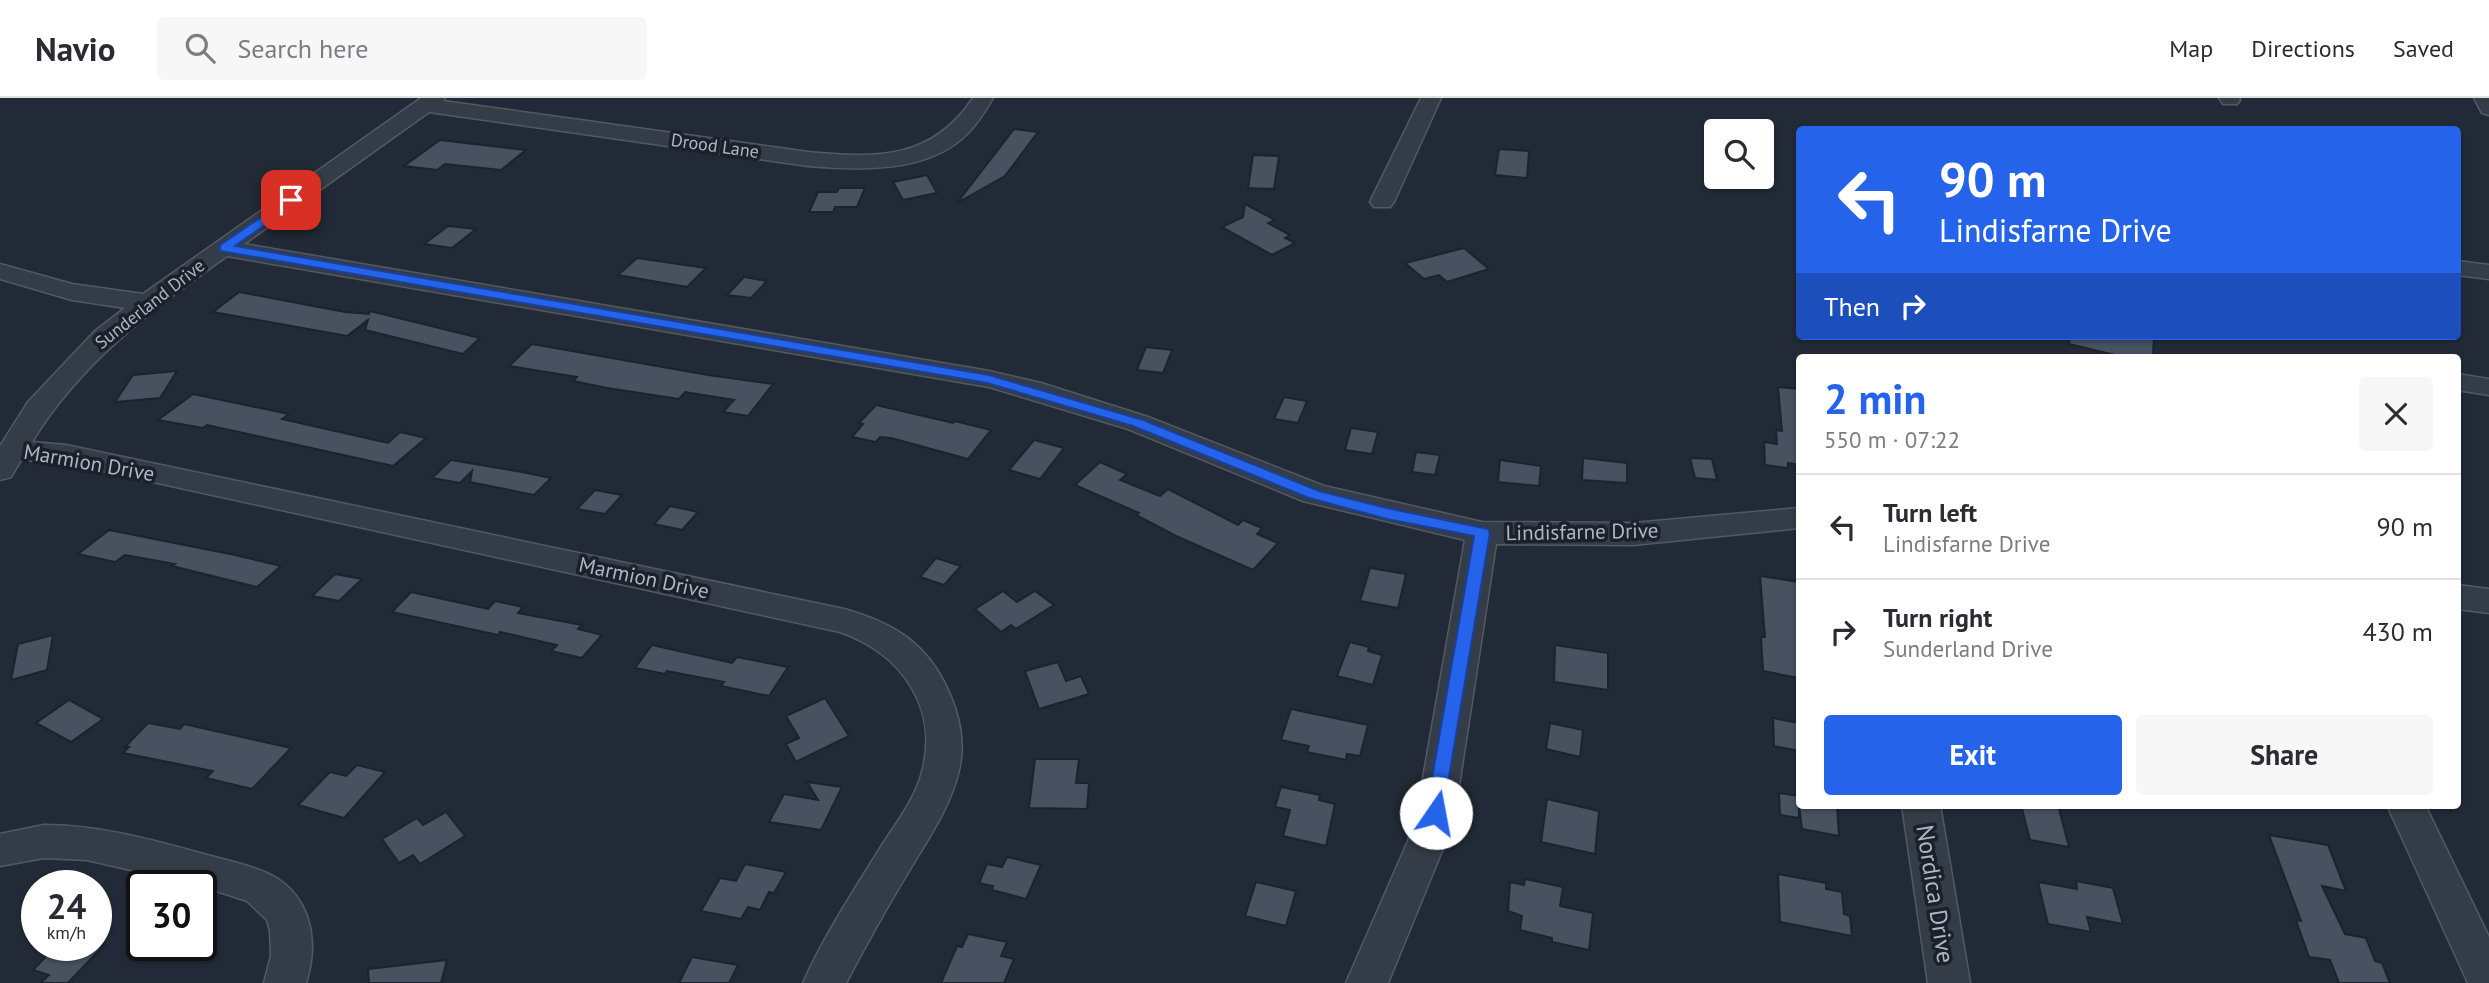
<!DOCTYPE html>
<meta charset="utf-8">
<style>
:root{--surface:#fff;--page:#f7f7f7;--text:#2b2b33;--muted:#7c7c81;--line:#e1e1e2;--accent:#2563eb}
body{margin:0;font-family:"PT Sans",sans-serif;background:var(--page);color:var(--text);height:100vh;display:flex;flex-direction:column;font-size:26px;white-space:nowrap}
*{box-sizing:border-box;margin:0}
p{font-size:23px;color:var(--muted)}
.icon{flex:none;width:38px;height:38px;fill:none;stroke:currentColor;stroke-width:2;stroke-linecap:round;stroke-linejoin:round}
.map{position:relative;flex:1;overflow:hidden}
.side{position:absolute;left:1796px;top:256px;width:665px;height:455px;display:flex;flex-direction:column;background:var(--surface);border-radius:7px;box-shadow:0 2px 5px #0004}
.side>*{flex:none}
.hud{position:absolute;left:1796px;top:28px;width:665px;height:214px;border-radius:7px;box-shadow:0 2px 5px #0004;background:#2563eb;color:#fff;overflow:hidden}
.controls{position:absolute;left:1704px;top:21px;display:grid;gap:14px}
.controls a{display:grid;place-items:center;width:70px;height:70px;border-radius:7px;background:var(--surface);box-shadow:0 2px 5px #0004;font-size:35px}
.speed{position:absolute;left:21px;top:772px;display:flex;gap:14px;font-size:35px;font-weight:700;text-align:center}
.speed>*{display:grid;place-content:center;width:91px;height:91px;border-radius:50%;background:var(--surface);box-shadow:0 2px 5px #0004;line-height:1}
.speed small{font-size:18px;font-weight:400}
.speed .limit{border:4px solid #111;border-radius:10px;background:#fff;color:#111}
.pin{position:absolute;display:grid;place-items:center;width:60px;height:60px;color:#fff;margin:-30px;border-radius:14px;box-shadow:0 4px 10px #0006}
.me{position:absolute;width:77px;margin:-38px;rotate:12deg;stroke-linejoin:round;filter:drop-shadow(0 0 5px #0008)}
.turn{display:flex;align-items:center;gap:24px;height:147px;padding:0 28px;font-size:32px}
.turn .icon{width:91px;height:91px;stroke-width:2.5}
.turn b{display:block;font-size:49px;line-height:60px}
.then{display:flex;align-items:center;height:66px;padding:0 28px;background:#0003;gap:14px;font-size:26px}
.round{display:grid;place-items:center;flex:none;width:74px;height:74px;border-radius:7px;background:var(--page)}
.summary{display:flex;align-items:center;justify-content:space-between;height:119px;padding:0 28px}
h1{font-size:42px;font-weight:800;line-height:52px;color:var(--accent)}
.button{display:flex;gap:14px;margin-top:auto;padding:14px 28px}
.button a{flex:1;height:80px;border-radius:7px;background:var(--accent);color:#fff;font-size:28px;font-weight:800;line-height:80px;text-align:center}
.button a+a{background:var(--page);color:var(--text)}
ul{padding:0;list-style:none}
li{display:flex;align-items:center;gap:21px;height:105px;padding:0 28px;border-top:2px solid var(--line)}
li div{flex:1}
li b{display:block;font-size:26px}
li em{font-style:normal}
header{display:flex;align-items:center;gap:42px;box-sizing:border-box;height:98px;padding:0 35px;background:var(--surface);border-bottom:2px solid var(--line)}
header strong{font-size:33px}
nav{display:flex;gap:38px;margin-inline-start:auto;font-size:24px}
.search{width:490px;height:63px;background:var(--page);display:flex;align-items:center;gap:18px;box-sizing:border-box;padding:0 24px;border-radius:7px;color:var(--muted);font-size:26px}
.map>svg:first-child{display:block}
</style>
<header>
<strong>Navio</strong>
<div class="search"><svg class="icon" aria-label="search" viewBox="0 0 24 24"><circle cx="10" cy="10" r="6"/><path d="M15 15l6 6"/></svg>Search here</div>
<nav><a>Map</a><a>Directions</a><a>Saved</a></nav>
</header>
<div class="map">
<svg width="2489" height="885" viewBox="0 0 2489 885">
<rect width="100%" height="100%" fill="#212a36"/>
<!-- building -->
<g fill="#475160" stroke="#1b232d" stroke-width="2">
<path d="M1014 31 1038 34 1005 78 957 105Z"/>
<path d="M440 42 526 52 501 72 445 66 437 72 404 68Z"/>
<path d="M1499 51 1529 53 1527 80 1495 77Z"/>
<path d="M1253 57 1279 58 1274 91 1248 90Z"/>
<path d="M927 77 937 95 903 102 893 84Z"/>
<path d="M839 90H865L857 109H835L833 114H809L818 94H837Z"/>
<path d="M1245 106 1275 122 1268 125 1290 137 1285 140 1295 145 1272 157 1222 129 1243 119Z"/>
<path d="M448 128 476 131 452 150 424 146Z"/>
<path d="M1464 150 1489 171 1447 184 1439 177 1424 181 1405 165Z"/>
<path d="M637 160 706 170 687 189 618 177Z"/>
<path d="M744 179 767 183 751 200 727 197Z"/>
<path d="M239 194 345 214 369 216 370 213 480 240 463 256 365 232 368 222 347 238 213 214Z"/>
<path d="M2070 238H2154L2153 259H2123L2069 246Z"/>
<path d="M532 246 708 277 773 286 748 318 723 314 734 302 685 294 679 301 607 290 573 283 577 279 509 268Z"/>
<path d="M1146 249 1172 252 1163 275 1137 272Z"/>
<path d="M177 273 160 300 115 304 133 277Z"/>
<path d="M1778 289 1799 291V367L1788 365V370L1765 367 1764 344 1777 346 1776 332 1782 333Z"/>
<path d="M193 296 289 316 282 321 388 345 400 334 426 340 393 368 207 327 203 330 158 322Z"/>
<path d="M1284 299 1307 303 1298 325 1274 321Z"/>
<path d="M876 307 953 325 955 323 991 332 968 361 891 340 880 339 876 344 852 339 863 326 859 325Z"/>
<path d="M1351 330 1378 334 1372 356 1345 352Z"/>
<path d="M1034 342 1064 350 1040 381 1009 372Z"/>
<path d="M1416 354 1440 357 1435 377 1412 374Z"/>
<path d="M1583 360 1627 365V385L1582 382Z"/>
<path d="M1690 360 1712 361 1717 382 1695 380Z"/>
<path d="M451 362 522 374 551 380 534 397 470 384 472 373 460 385 432 380Z"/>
<path d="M1500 362 1541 368 1539 388 1498 384Z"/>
<path d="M1100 364 1127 376 1120 382 1160 398 1168 391 1238 427 1243 422 1262 430 1257 436 1278 445 1253 472 1176 438 1136 417 1139 415 1075 387Z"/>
<path d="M595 392 622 397 605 416 577 411Z"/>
<path d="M670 408 698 414 682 432 654 426Z"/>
<path d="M109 432 235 457 281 468 257 489 172 468 175 466 125 457 115 464 78 456Z"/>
<path d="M936 460 961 468 944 487 920 479Z"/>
<path d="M1370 470 1406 476 1398 510 1360 503Z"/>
<path d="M335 476 362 481 339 503 312 498Z"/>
<path d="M1760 478 1799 484V580L1763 573 1761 539H1765Z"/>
<path d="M1003 493 1017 504 1035 493 1054 507 1016 531 1011 527 1001 534 975 511Z"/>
<path d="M411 494 488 511 495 503 523 509 518 515 582 527 578 531 602 537 582 560 551 553 557 547 500 534 498 537 392 514Z"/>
<path d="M53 537 47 572 11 582 18 546Z"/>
<path d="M1350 544 1369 549 1368 553 1382 557 1373 587 1337 578Z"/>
<path d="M652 547 732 565 737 559 788 569 769 598 721 588 724 584 667 573 665 576 635 570Z"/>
<path d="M1555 547 1608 555V592L1554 584Z"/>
<path d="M1058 564 1066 583 1081 578 1089 596 1039 611 1025 573Z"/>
<path d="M825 600 849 638 796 664 786 646 799 640 786 618Z"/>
<path d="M69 602 103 621 71 644 36 625Z"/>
<path d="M1291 611 1368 627 1360 658 1347 656 1346 662 1307 654 1309 648 1281 642Z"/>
<path d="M1773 620 1799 625V653L1774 648Z"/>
<path d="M148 625 180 631 184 626 291 650 252 691 206 680 213 673 123 655 129 649H125Z"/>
<path d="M1550 625 1583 632 1580 659 1546 651Z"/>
<path d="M1035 661H1079L1076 685H1089L1087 711 1029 710Z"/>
<path d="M357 667 385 674 344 720 298 707 330 674 346 678Z"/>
<path d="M807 684 842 689 821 732 769 724 784 696 818 702Z"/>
<path d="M1281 689 1320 697 1319 702 1335 706 1326 748 1283 738 1290 712 1275 709Z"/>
<path d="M1779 695 1799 698V720L1780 717Z"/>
<path d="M1547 701 1599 713 1595 756 1541 744Z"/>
<path d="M1799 707H1837L1839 738 1802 731Z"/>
<path d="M2021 707H2058L2069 749 2030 742Z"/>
<path d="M446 714 465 738 420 766 413 757 399 765 382 741 417 720 423 727Z"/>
<path d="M2269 737 2328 747 2346 793 2322 788 2345 836 2366 840 2375 863 2382 865 2390 885H2339L2330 862 2309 859 2296 822 2301 823Z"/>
<path d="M1007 759 1041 767 1026 801 992 792 993 788 979 785 987 766 1002 769Z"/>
<path d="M745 766 786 774 774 795 769 794 760 812 748 809 741 821 701 813 720 780 736 783Z"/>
<path d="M1778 776 1826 785V791L1842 794 1844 816 1850 818 1852 838 1780 824Z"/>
<path d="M1525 781 1563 789 1560 808 1593 815 1589 852 1552 844V840L1520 832 1522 818 1508 813 1510 784 1524 787Z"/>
<path d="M2076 783 2113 790 2123 826 2087 819 2091 834 2048 826 2038 784 2077 791Z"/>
<path d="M1256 784 1296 793 1286 828 1245 818Z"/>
<path d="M968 836 1007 844 1001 858 1014 861 1004 885H941L957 848 962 849Z"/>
<path d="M57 847H104L68 885H41L49 877 33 872Z"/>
<path d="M692 859 738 867 729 885H679Z"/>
<path d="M447 862 441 885H369L368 871Z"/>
</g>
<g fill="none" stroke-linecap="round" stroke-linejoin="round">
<defs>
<g id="minor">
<path d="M421 0H445L443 3 808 54C876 60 931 63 973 0H993C986 12 978 25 968 35 928 76 860 72 808 68L429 14 244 146 989 273 1041 285 1148 319 1324 388 1482 424 1633 425 1799 410V430L1633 447 1496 446 1455 714 1446 743 1388 885H1346L1408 743 1417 714 1465 442 1303 403 1128 331 989 289 227 158C154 210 79 266 32 344L66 347 844 511C889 524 922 541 944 584 958 611 966 642 959 672 951 708 928 741 909 773 887 809 866 847 846 885H803C823 840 851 797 877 755 892 731 911 707 920 681 942 612 903 556 840 534L66 365 21 362 11 379 0 382V348L28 304 95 233 125 210 72 202 0 181V166L72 186 143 196Z"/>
<path d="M1421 0H1441L1394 104 1390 109H1374L1370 104Z"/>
<path d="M2219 0H2239L2240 2 2237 6H2223Z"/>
<path d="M2474 0H2489V17L2482 15Z"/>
<path d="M2457 163 2489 167V181L2457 177Z"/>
<path d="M2457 276 2489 281V297L2457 292Z"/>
<path d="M2457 487 2489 491V515L2457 511Z"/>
<path d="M1902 707H1940L1970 885H1928Z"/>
<path d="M2387 707H2425L2489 839V885H2468Z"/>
<path d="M44 727C102 727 156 743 211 758 235 765 267 770 286 787 314 812 317 851 306 885H264L271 858 270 833 267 822 247 803 201 788 87 762 44 760 0 768V736Z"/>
</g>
</defs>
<!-- minor casing -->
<use href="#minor" stroke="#515a64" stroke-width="3"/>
<!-- minor -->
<use href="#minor" fill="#343c47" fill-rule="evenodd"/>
</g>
<!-- route -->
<path fill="#2563eb" stroke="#184099" stroke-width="2" d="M291 99 297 102 296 105 235 148 989 277 1143 322 1319 393 1387 410 1488 431 1490 435 1442 720 1436 722 1429 720 1426 715 1474 438 1387 421 1309 400 1133 328 987 285 220 153V147Z"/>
<g text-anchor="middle" stroke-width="7" stroke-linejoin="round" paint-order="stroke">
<!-- far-street labels -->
<g font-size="18" fill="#aeb7c3" stroke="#1a212b">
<text transform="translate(715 48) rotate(8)" y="6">Drood Lane</text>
<text transform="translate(150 206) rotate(-38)" y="6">Sunderland Drive</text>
</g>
<!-- street labels -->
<g font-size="21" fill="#aeb7c3" stroke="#1a212b">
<text transform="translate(89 365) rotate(10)" y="7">Marmion Drive</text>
<text transform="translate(1582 434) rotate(-1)" y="7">Lindisfarne Drive</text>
<text transform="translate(644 480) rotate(12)" y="7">Marmion Drive</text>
</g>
<!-- near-street labels -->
<g font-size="24" fill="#aeb7c3" stroke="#1a212b">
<text transform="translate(1935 796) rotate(81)" y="8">Nordica Drive</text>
</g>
</g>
</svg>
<div class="controls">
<a><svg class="icon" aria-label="search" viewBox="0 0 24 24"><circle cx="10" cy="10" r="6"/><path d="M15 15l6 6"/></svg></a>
</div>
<div class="speed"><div>24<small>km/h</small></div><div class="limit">30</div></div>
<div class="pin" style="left:291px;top:102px;background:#d93025"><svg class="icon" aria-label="arrive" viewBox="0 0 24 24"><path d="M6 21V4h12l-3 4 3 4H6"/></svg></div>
<svg class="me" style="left:1436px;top:715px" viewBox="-20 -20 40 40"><circle r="19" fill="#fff"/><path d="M0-13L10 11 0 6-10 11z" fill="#2563eb"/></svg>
<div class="hud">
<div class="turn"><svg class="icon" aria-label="left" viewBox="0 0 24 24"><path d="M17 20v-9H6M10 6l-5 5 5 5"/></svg><div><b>90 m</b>Lindisfarne Drive</div></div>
<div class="then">Then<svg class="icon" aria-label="right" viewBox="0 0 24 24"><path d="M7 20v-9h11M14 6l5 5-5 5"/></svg></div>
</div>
<section class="side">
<div class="summary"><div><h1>2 min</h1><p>550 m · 07:22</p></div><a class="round"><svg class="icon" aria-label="close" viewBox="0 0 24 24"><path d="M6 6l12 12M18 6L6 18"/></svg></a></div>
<ul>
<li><svg class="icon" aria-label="left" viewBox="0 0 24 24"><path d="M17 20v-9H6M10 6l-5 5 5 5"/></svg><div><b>Turn left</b><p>Lindisfarne Drive</p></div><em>90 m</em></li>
<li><svg class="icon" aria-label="right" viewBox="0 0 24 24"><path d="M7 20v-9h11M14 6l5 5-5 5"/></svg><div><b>Turn right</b><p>Sunderland Drive</p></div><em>430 m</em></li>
</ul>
<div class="button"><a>Exit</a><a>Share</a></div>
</section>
</div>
